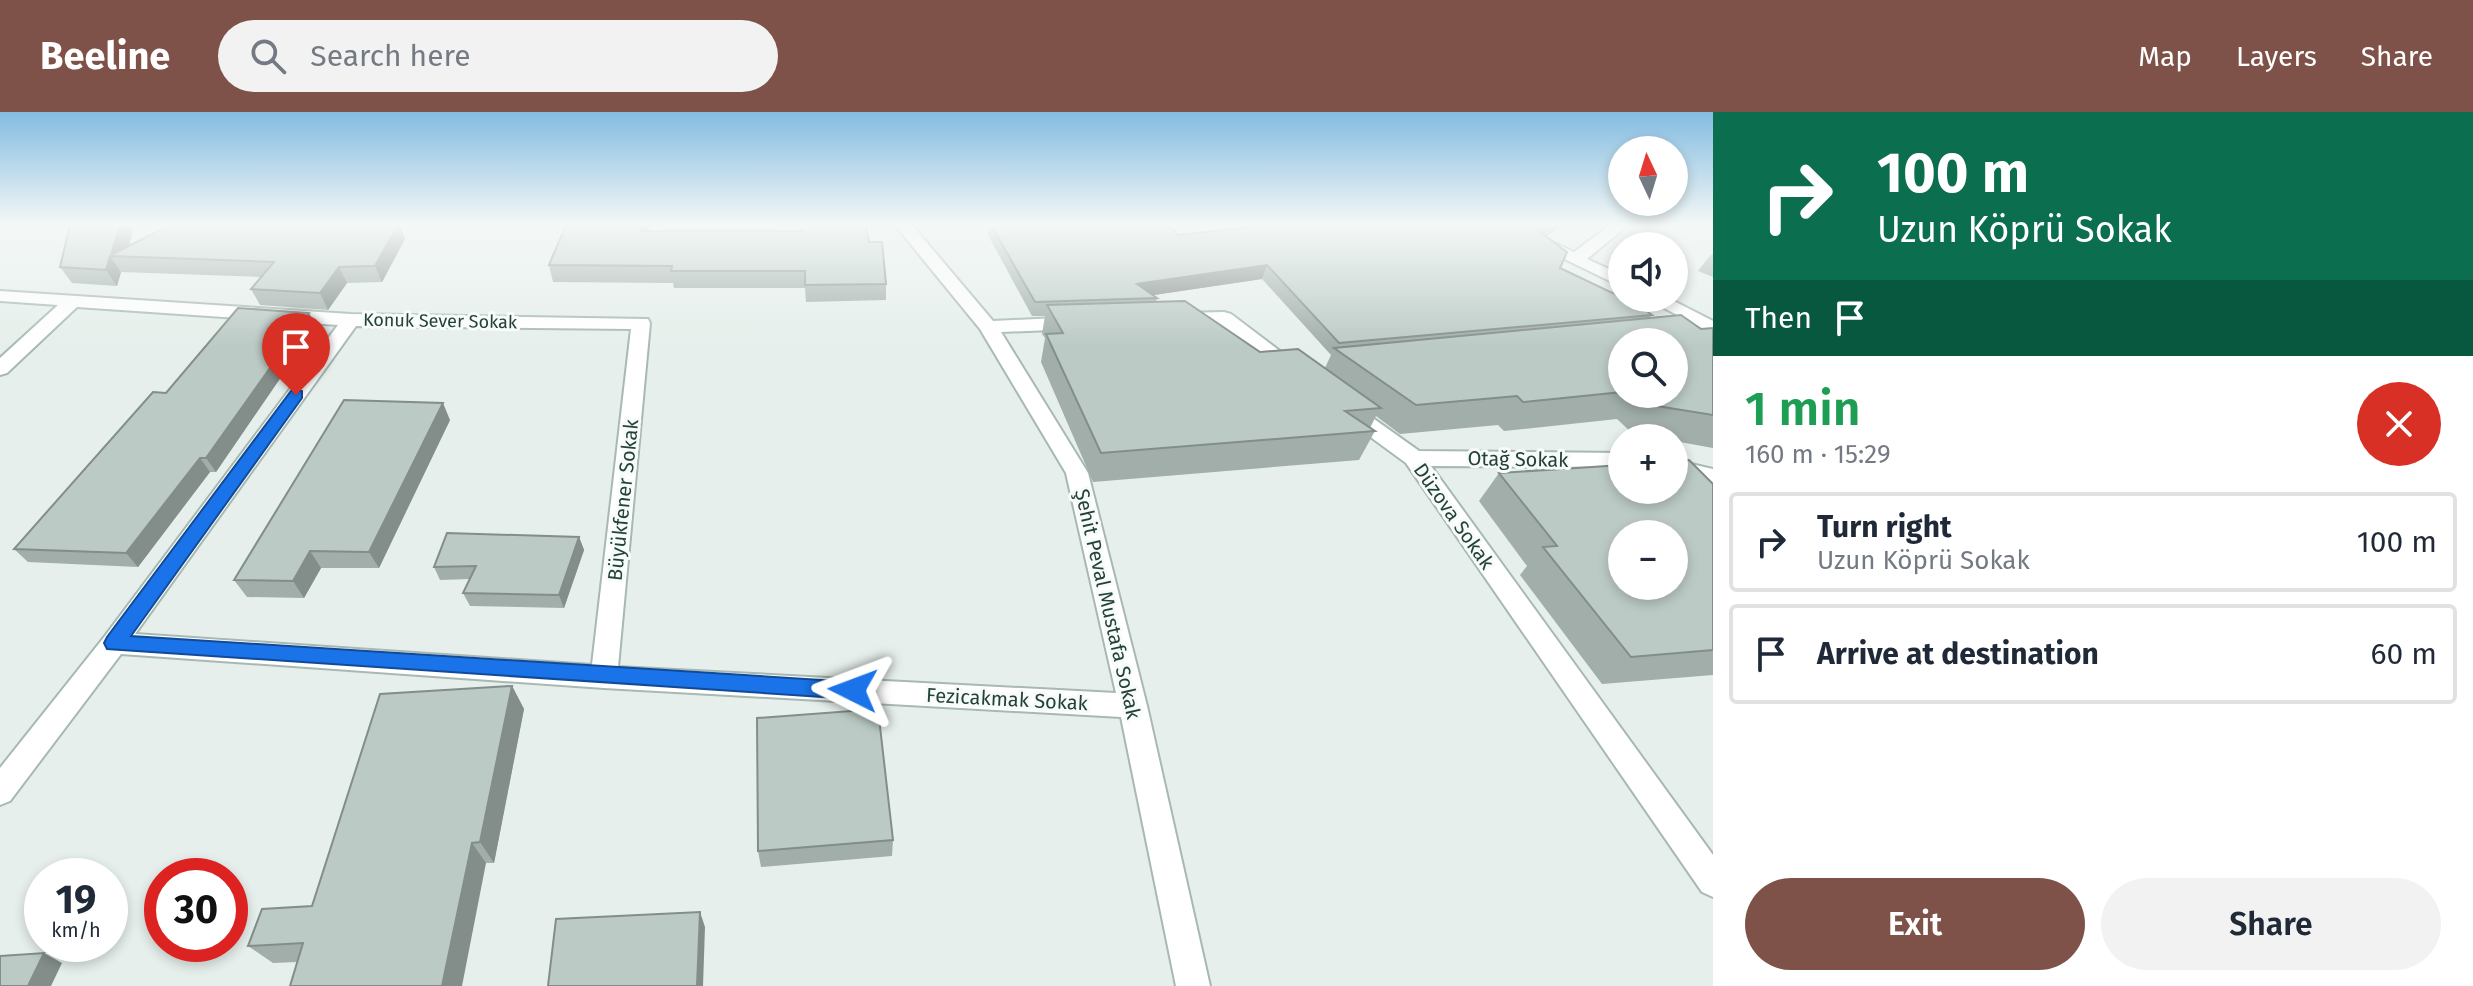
<!DOCTYPE html>
<meta charset="utf-8">
<style>
:root{--surface:#fff;--page:#f2f2f3;--text:#1f2937;--muted:#747a83;--line:#e0e1e3;--accent:#7f5249}
body{margin:0;font-family:"Fira Sans",sans-serif;background:var(--page);color:var(--text);height:100vh;display:flex;flex-direction:column;font-size:30px;white-space:nowrap}
*{box-sizing:border-box;margin:0}
p{font-size:26px;color:var(--muted)}
.icon{flex:none;width:44px;height:44px;fill:none;stroke:currentColor;stroke-width:2;stroke-linecap:round;stroke-linejoin:round}
.map{position:relative;flex:1;overflow:hidden}
.sheet{display:flex;flex-direction:column;background:var(--surface);width:760px}
.sheet>*{flex:none}
.guide{background:#0b6e4f;color:#fff;overflow:hidden}
.needle{width:52px;rotate:356deg}
.tools{position:absolute;left:1608px;top:24px;display:grid;gap:16px}
.tools a{display:grid;place-items:center;width:80px;height:80px;border-radius:50%;background:var(--surface);box-shadow:0 4px 12px #0003;font-size:40px}
.speed{position:absolute;left:24px;top:746px;display:flex;gap:16px;font-size:40px;font-weight:700;text-align:center}
.speed>*{display:grid;place-content:center;width:104px;height:104px;border-radius:50%;background:var(--surface);box-shadow:0 4px 12px #0003;line-height:1}
.speed small{font-size:20px;font-weight:400}
.speed .limit{border:12px solid #d22;background:#fff;color:#111}
.pin{position:absolute;display:grid;place-items:center;width:68px;height:68px;color:#fff;margin:-82px -34px;border-radius:50% 50% 50% 0;rotate:-45deg;box-shadow:0 0 8px #0007}
.pin .icon{rotate:45deg}
.me{position:absolute;width:88px;margin:-44px;rotate:273deg;stroke-linejoin:round;filter:drop-shadow(0 0 6px #0008)}
.turn{display:flex;align-items:center;gap:28px;height:168px;padding:0 32px;font-size:36px}
.turn .icon{width:104px;height:104px;stroke-width:2.5}
.turn b{display:block;font-size:56px;line-height:68px}
.then{display:flex;align-items:center;height:76px;padding:0 32px;background:#0003;gap:16px;font-size:30px}
.round{display:grid;place-items:center;flex:none;width:84px;height:84px;border-radius:42px;background:var(--page)}
.head{display:flex;align-items:center;justify-content:space-between;height:136px;padding:0 32px}
h1{font-size:48px;font-weight:600;line-height:60px;color:#1e9e55}
.primary-button{display:flex;gap:16px;margin-top:auto;padding:16px 32px}
.primary-button a{flex:1;height:92px;border-radius:48px;background:var(--accent);color:#fff;font-size:32px;font-weight:600;line-height:92px;text-align:center}
.primary-button a+a{background:var(--page);color:var(--text)}
ul{padding:0;list-style:none}
li{display:flex;align-items:center;gap:24px;height:100px;margin:0 16px 12px;padding:0 16px;border:4px solid var(--line);border-radius:8px}
li div{flex:1}
li b{display:block;font-size:30px}
li em{font-style:normal}
header{display:flex;align-items:center;gap:48px;box-sizing:border-box;height:112px;padding:0 40px;background:var(--accent);color:#fff}
header strong{font-size:38px}
nav{display:flex;gap:44px;margin-inline-start:auto;font-size:28px}
.search{width:560px;height:72px;background:var(--page);display:flex;align-items:center;gap:20px;box-sizing:border-box;padding:0 28px;border-radius:44px;color:var(--muted);font-size:30px}
main{display:flex;flex:1;min-height:0}
.map>svg:first-child{display:block}
</style>
<header>
<strong>Beeline</strong>
<div class="search"><svg class="icon" aria-label="search" viewBox="0 0 24 24"><circle cx="10" cy="10" r="6"/><path d="M15 15l6 6"/></svg>Search here</div>
<nav><a>Map</a><a>Layers</a><a>Share</a></nav>
</header>
<main>
<div class="map">
<svg width="1713" height="874" viewBox="0 0 1713 874">
<rect width="100%" height="100%" fill="#e6efeb"/>
<!-- green -->
<path fill="#bfe0c8" d="M664 113H779L777 129 660 128Z"/>
<g fill="none" stroke-linecap="round" stroke-linejoin="round">
<defs>
<g id="street">
<path d="M895 113H912L993 209 1076 205 1085 211 1076 217 1001 220 1088 361 1147 594 1210 874H1176L1121 605 604 576 121 542 10 689 0 693V656L105 524 338 213 77 195 7 261 0 263V246L58 193 0 189V179L351 202 648 207 650 211 618 555 1116 581 1066 361 980 217ZM356 214 631 217 592 553 135 522Z"/>
<path d="M1495 113H1516L1574 140 1610 113H1628L1587 147 1622 163V175Z"/>
<path d="M1645 186H1668L1713 209V222Z"/>
<path d="M1224 200 1231 202 1301 255 1304 259 1301 263H1287L1220 212 1180 213 1171 207 1180 201Z"/>
<path d="M1346 290 1353 292 1419 339 1622 341V355L1431 354 1713 743V785L1702 780 1406 351 1339 302 1336 297 1339 292Z"/>
<path d="M1674 348 1713 357V373L1674 364Z"/>
</g>
</defs>
<!-- street casing -->
<use href="#street" stroke="#a8b8b2" stroke-width="4"/>
<!-- street -->
<use href="#street" fill="#fff" fill-rule="evenodd"/>
</g>
<!-- wall -->
<g fill="#a1aea9" fill-rule="evenodd">
<path d="M170 113H400L405 127 382 170 347 171 328 198 260 193 251 177 260 165 121 160 117 174 72 171 60 155 133 118 129 134Z"/>
<path d="M566 113H650L648 119H802L801 113H866L869 130 886 172V188L806 190 805 176H674L673 171 553 170 549 153Z"/>
<path d="M989 113H1052L1054 115 1178 123 1270 113H1561L1547 124 1545 123 1560 156 1652 203 1649 206 1701 217 1713 216V336L1674 329V326H1656L1633 322 1617 307 1504 319 1498 313 1400 322 1376 304 1370 316 1375 319 1359 348 1093 370 1041 250 1045 226 1042 222 1045 204H1032L988 123ZM1262 167 1331 243 1325 256 1260 240 1156 190 1157 186 1153 183ZM1622 230 1674 282H1622Z"/>
<path d="M1713 141V165L1698 159 1708 146Z"/>
<path d="M309 201 316 214 216 360H210L138 455 28 450 14 437 166 281Z"/>
<path d="M450 308 379 456H321L304 486 247 485 234 468Z"/>
<path d="M1499 361 1713 372V563L1602 572 1520 463 1527 454 1479 389Z"/>
<path d="M579 425 584 438 564 496 470 494 463 481 470 467 440 468 434 455Z"/>
<path d="M512 574 524 597 494 751H486L297 850 273 851 248 834 312 794Z"/>
<path d="M893 728 892 744 761 755 758 739Z"/>
</g>
<!-- shaded-wall -->
<g fill="#838d89">
<path d="M120 113H130L133 118 126 144H111Z"/>
<path d="M398 113H400L405 127 382 170 375 154Z"/>
<path d="M642 113H650L643 135 640 119Z"/>
<path d="M1554 113H1561L1547 124Z"/>
<path d="M110 144 121 160 117 174 106 158Z"/>
<path d="M1267 153 1262 167 1134 186 1137 172Z"/>
<path d="M339 155 347 171 328 198 320 181Z"/>
<path d="M309 201 316 214 216 360 206 346Z"/>
<path d="M443 291 450 308 379 456 369 440Z"/>
<path d="M200 346 210 360 138 455 126 441Z"/>
<path d="M579 425 584 438 564 496 559 483Z"/>
<path d="M310 439 321 456 304 486 293 469Z"/>
<path d="M512 574 524 597 494 751 480 730Z"/>
<path d="M472 731 486 751 462 874H442Z"/>
<path d="M700 800 705 815 703 874H697Z"/>
<path d="M44 841 62 851 51 874H28Z"/>
</g>
<!-- building -->
<g fill="#bbcac4" stroke="#838d89" stroke-width="2" fill-rule="evenodd">
<path d="M70 113H120L111 143 170 113H398L375 154 339 155 320 181 251 177 274 150 110 144 106 158 60 155Z"/>
<path d="M566 113H642L640 119H803L802 113H866L869 130H882L886 172 805 173V159H671L672 154 549 153Z"/>
<path d="M991 113H1052L1054 115 1072 113H1168L1178 123 1270 113H1525L1543 122 1567 140 1560 156 1640 194 1652 203 1339 231 1267 153 1137 172 1157 186 1035 190Z"/>
<path d="M1185 189 1260 240 1298 237 1381 296 1345 299 1375 319 1101 341 1046 222 1063 221 1047 193Z"/>
<path d="M238 196 309 201 206 346H200L126 441 14 437 153 280 166 281Z"/>
<path d="M1681 203 1701 217 1713 216V303L1657 294 1643 282H1674V230H1622V280L1523 290 1517 284 1416 293 1334 236Z"/>
<path d="M344 288 443 291 369 440 310 439 293 469 234 468Z"/>
<path d="M1689 348 1713 372V538L1631 545 1543 435 1557 434 1499 361 1622 353V378H1674V349ZM1622 422H1674V474H1622Z"/>
<path d="M447 421 579 425 559 483 463 481 476 454 434 455Z"/>
<path d="M512 574 480 730 472 731 442 874H290L303 831 248 834 262 797 312 794 380 582Z"/>
<path d="M878 597 893 728 758 739 757 606Z"/>
<path d="M700 800 697 874H548L556 807Z"/>
<path d="M44 841 28 874H0V844Z"/>
</g>
<!-- sky -->
<linearGradient id="sky" x2="0" y2="1"><stop stop-color="#84bce0"/><stop offset="0.48" stop-color="#f4f8f6"/><stop offset="1" stop-color="#f4f8f6" stop-opacity="0"/></linearGradient>
<rect width="1713" height="235" fill="url(#sky)"/>
<!-- route -->
<path fill="#1a73e8" stroke="#114b97" stroke-width="2" d="M296 278 302 279V286L131 524 853 570 861 572 864 578 861 585 853 587 107 537 104 531 107 525 291 279Z"/>
<g text-anchor="middle" stroke-width="6" stroke-linejoin="round" paint-order="stroke">
<!-- far-street labels -->
<g font-size="18" fill="#24423a" stroke="#f7fbf9">
<text transform="translate(440 209) rotate(1)" y="6">Konuk Sever Sokak</text>
</g>
<!-- street labels -->
<g font-size="20" fill="#24423a" stroke="#f7fbf9">
<text transform="translate(1518 347) rotate(1)" y="7">Otağ Sokak</text>
<text transform="translate(623 388) rotate(-84)" y="7">Büyükfener Sokak</text>
<text transform="translate(1454 404) rotate(55)" y="7">Düzova Sokak</text>
<text transform="translate(1108 492) rotate(77)" y="7">Şehit Peval Mustafa Sokak</text>
<text transform="translate(1007 587) rotate(3)" y="7">Fezicakmak Sokak</text>
</g>
</g>
</svg>
<div class="tools">
<a><svg class="needle" viewBox="-14 -14 28 28"><path d="M0-13l5 13h-10z" fill="#e53935"/><path d="M0 13l5-13h-10z" fill="#747a83"/></svg></a>
<a><svg class="icon" aria-label="sound" viewBox="0 0 24 24"><path d="M4 9h4l5-4v14l-5-4H4zM17 9q2 3 0 6"/></svg></a>
<a><svg class="icon" aria-label="search" viewBox="0 0 24 24"><circle cx="10" cy="10" r="6"/><path d="M15 15l6 6"/></svg></a>
<a>+</a>
<a>−</a>
</div>
<div class="speed"><div>19<small>km/h</small></div><div class="limit">30</div></div>
<div class="pin" style="left:296px;top:283px;background:#d93025"><svg class="icon" aria-label="arrive" viewBox="0 0 24 24"><path d="M6 21V4h12l-3 4 3 4H6"/></svg></div>
<svg class="me" style="left:853px;top:578px" viewBox="-20 -20 40 40"><path d="M0-17L14 15 0 8-14 15z" fill="#1a73e8" stroke="#fff" stroke-width="4"/></svg>
</div>
<section class="sheet">
<div class="guide">
<div class="turn"><svg class="icon" aria-label="right" viewBox="0 0 24 24"><path d="M7 20v-9h11M14 6l5 5-5 5"/></svg><div><b>100 m</b>Uzun Köprü Sokak</div></div>
<div class="then">Then<svg class="icon" aria-label="arrive" viewBox="0 0 24 24"><path d="M6 21V4h12l-3 4 3 4H6"/></svg></div>
</div>
<div class="head"><div><h1>1 min</h1><p>160 m · 15:29</p></div><a class="round" style="background:#d93025;color:#fff"><svg class="icon" aria-label="close" viewBox="0 0 24 24"><path d="M6 6l12 12M18 6L6 18"/></svg></a></div>
<ul>
<li><svg class="icon" aria-label="right" viewBox="0 0 24 24"><path d="M7 20v-9h11M14 6l5 5-5 5"/></svg><div><b>Turn right</b><p>Uzun Köprü Sokak</p></div><em>100 m</em></li>
<li><svg class="icon" aria-label="arrive" viewBox="0 0 24 24"><path d="M6 21V4h12l-3 4 3 4H6"/></svg><div><b>Arrive at destination</b></div><em>60 m</em></li>
</ul>
<div class="primary-button"><a>Exit</a><a>Share</a></div>
</section>
</main>
